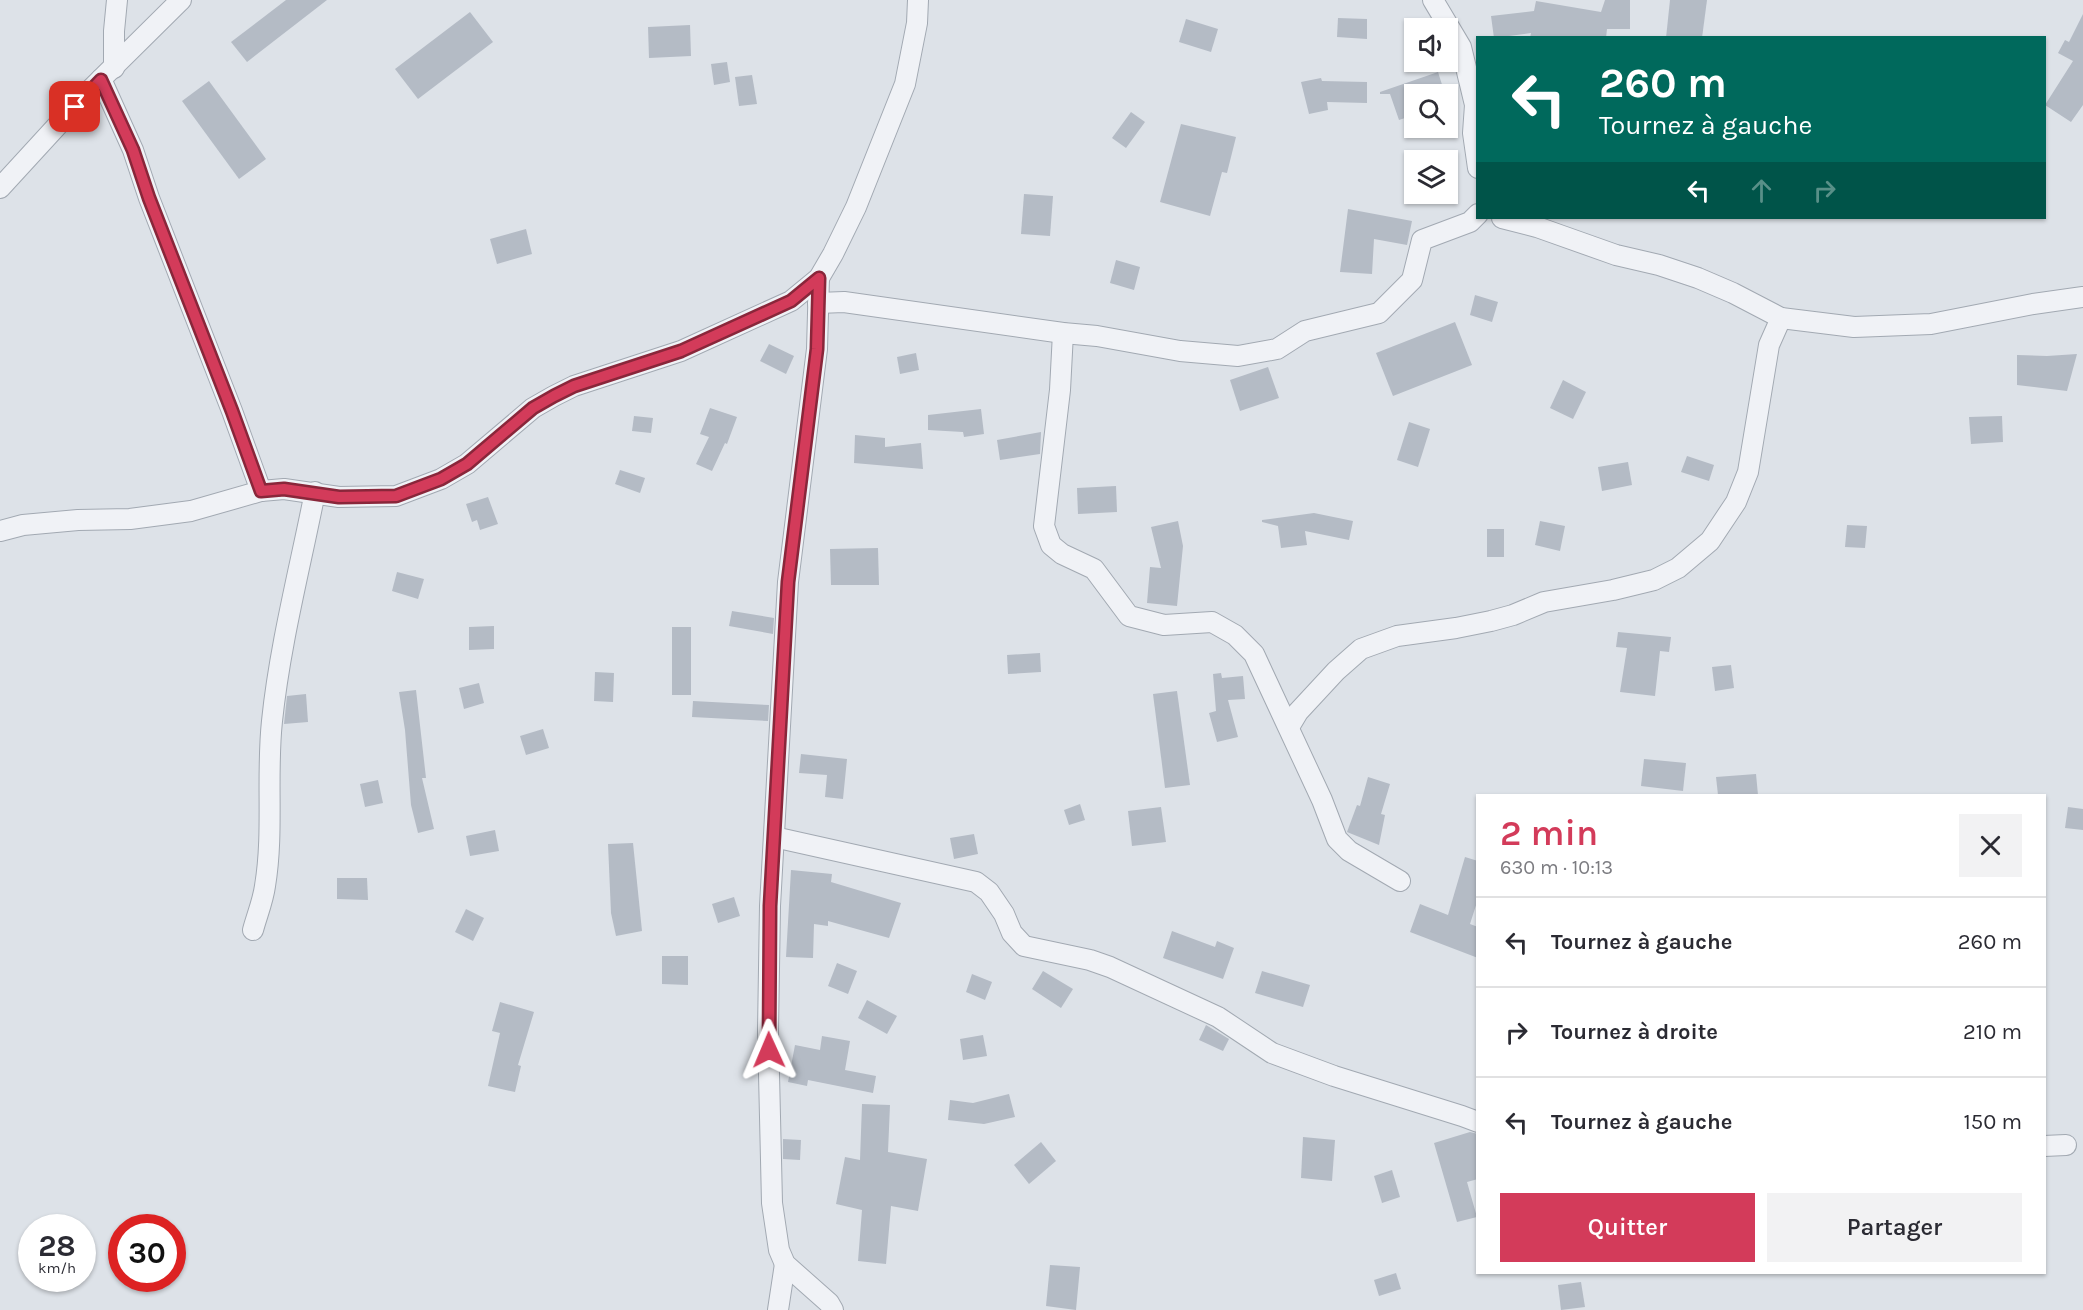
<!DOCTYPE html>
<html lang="fr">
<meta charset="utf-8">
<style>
:root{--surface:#fff;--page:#f2f2f3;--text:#2b2b33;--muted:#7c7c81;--line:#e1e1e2;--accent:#d33b5a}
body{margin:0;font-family:Karla,sans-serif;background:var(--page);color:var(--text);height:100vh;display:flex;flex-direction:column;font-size:22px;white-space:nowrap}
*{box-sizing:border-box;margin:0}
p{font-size:20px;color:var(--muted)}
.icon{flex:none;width:33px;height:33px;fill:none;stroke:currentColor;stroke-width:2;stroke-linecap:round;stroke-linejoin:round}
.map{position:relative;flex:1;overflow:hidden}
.sheet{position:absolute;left:1476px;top:794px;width:570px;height:480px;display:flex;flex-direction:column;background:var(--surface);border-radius:0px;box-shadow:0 2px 4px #0004}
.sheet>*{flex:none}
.top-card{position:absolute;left:1476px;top:36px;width:570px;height:183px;border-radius:0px;box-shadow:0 2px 4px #0004;background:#00695c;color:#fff;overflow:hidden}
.tools{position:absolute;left:1404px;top:18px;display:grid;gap:12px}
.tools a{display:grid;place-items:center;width:54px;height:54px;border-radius:0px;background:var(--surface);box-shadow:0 2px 4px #0004;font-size:30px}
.speed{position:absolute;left:18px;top:1214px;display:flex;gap:12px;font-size:30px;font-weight:700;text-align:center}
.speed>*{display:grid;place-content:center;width:78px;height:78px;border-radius:50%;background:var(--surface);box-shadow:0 2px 4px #0004;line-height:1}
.speed small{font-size:15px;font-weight:400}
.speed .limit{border:9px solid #d22;background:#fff;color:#111}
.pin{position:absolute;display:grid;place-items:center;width:51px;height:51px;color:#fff;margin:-26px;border-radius:12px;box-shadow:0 3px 9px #0006}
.me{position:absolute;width:66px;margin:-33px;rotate:359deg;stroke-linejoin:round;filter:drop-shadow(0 0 4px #0008)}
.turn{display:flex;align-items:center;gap:21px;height:126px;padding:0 24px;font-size:27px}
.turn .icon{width:78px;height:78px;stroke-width:2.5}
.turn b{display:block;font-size:42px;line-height:51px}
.lanes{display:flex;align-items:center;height:57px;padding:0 24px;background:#0003;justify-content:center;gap:30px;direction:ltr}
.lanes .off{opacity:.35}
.round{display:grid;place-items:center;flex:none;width:63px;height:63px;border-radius:0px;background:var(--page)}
.overview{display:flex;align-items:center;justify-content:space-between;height:102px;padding:0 24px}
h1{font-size:36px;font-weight:600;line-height:45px;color:var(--accent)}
.cta{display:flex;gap:12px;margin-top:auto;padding:12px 24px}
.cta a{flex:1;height:69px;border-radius:0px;background:var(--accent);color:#fff;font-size:24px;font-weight:600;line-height:69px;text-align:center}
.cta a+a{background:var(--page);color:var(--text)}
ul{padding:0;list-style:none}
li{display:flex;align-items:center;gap:18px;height:90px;padding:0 24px;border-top:2px solid var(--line)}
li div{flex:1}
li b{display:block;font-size:22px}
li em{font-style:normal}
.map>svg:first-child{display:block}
</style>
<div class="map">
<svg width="2083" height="1310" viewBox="0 0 2083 1310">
<rect width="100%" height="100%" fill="#dde2e8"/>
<!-- building -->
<g fill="#b4bbc5">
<path d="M286 0H327L247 62 231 42Z"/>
<path d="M1605 0H1630V29H1607L1606 38H1530L1531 33 1494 38 1491 16 1534 11 1536 1 1601 12Z"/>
<path d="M1670 0H1707L1702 38H1666Z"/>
<path d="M470 12 493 42 418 99 395 69Z"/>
<path d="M2083 14V105L2071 122 2045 105 2073 61 2058 53 2065 40 2069 42Z"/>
<path d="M1338 18 1367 19V39L1337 37Z"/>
<path d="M1186 19 1218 29 1211 52 1179 42Z"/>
<path d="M690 25 691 56 649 58 648 27Z"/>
<path d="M727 62 730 82 714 85 711 64Z"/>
<path d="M1438 72 1445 94H1414V115L1399 120 1390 94H1380V92Z"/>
<path d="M752 75 757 104 739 106 735 77Z"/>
<path d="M1321 78 1322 81 1367 82V103L1327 102 1328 110 1309 114 1301 82Z"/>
<path d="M209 81 266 159 239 179 182 101Z"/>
<path d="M1131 112 1145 122 1126 148 1112 138Z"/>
<path d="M1181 124 1236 137 1227 173 1222 172 1210 216 1160 202Z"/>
<path d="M1024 194 1053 196 1050 236 1021 234Z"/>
<path d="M1348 209 1412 221 1407 245 1374 239 1372 274 1340 272Z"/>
<path d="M526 229 532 254 497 264 490 239Z"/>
<path d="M1116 260 1140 267 1134 290 1110 283Z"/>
<path d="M1475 295 1498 302 1492 322 1470 315Z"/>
<path d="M1455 322 1472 365 1393 396 1376 353Z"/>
<path d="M769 344 794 356 786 374 760 361Z"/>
<path d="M916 353 919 370 900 374 897 357Z"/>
<path d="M2077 354 2067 391 2017 385V355L2047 356Z"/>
<path d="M1268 367 1279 398 1240 411 1230 380Z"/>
<path d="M1563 380 1586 392 1573 419 1550 408Z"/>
<path d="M710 408 737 417 727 444 725 443 712 471 696 464 709 437 700 434Z"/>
<path d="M981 409 984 434 964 437 963 432 928 430V415Z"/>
<path d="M634 416 653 418 651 433 632 431Z"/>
<path d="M2002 416 2003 442 1971 444 1969 417Z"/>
<path d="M1409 422 1430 429 1418 467 1397 460Z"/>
<path d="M1041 432 1040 454 1000 460 997 440Z"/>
<path d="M855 435 885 438V447L921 443 923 469 854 463Z"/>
<path d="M1687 456 1714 465 1709 481 1681 472Z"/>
<path d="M1628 462 1632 485 1602 491 1598 467Z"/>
<path d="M620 470 645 478 640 493 615 484Z"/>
<path d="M1116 486 1117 512 1078 514 1077 488Z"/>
<path d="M488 497 498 524 480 530 477 520 472 522 466 504Z"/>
<path d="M1314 513 1353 521 1349 540 1305 531 1307 545 1281 548 1278 526 1262 522V520Z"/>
<path d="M1178 521 1183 546 1177 606 1147 603 1150 567 1161 568 1151 527Z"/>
<path d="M1540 521 1565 526 1560 551 1535 545Z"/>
<path d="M1847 525 1867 526 1865 548 1845 547Z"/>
<rect x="1487" y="529" width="17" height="28"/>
<path d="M878 548 879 585H831L830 549Z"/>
<path d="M397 572 424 579 418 599 392 591Z"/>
<path d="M732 611 774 618 773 634 729 626Z"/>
<path d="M494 626V649L469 650V627Z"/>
<rect x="672" y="627" width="19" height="68"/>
<path d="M1618 632 1671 637 1669 652 1660 651 1655 696 1620 692 1627 648 1616 647Z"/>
<path d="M1040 653 1041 672 1008 674 1007 655Z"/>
<path d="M1731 665 1734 688 1715 691 1712 667Z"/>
<path d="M595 672 614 673 613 702 594 701Z"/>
<path d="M1221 673 1222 678 1243 676 1245 699 1228 700 1238 737 1217 742 1209 713 1216 711 1213 674Z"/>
<path d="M479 683 484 703 464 709 459 688Z"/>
<path d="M416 690 426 778H422L434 829 418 833 411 805 405 730 399 692Z"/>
<path d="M1177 691 1190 785 1165 788 1153 694Z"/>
<path d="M306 694 308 722 284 724 287 696Z"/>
<path d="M693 701 769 705 768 721 692 717Z"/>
<path d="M543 729 549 748 526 755 520 736Z"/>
<path d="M801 754 847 759 843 799 825 797 827 775 799 773Z"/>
<path d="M1644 759 1686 763 1683 791 1641 786Z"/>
<path d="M1756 774 1758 795H1718L1716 777Z"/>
<path d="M1368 777 1390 784 1381 814 1385 815 1379 845 1347 832 1357 805 1360 806Z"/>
<path d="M378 780 383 803 365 807 360 784Z"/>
<path d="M1080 804 1085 820 1069 825 1064 810Z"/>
<path d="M1161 807 1166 842 1132 846 1128 811Z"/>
<path d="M2068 807 2083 809V830L2065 828Z"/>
<path d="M495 830 499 851 470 856 466 836Z"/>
<path d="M974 834 978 854 954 859 950 838Z"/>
<path d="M633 843 642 931 616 936 611 913 608 844Z"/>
<path d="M1465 857 1478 861V899L1470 924 1478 927V958L1410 932 1420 904 1448 915Z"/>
<path d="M791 870 832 874 831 882 901 903 889 938 828 921V926L814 924 813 958 786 957Z"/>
<path d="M337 878H367L368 900 337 899Z"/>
<path d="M734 897 740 916 718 923 712 904Z"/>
<path d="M466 909 484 918 473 941 455 932Z"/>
<path d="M1172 931 1215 947 1217 941 1234 948 1223 979 1163 958Z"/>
<path d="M662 956H688V985L662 984Z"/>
<path d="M837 963 857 971 848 994 828 986Z"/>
<path d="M1043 971 1073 989 1061 1008 1032 989Z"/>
<path d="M1262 971 1310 985 1303 1007 1255 993Z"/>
<path d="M972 974 992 982 985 1000 966 992Z"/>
<path d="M867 1000 897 1016 887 1034 858 1018Z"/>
<path d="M500 1002 534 1012 518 1065 521 1066 515 1092 488 1086 500 1033 492 1031Z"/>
<path d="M1206 1025 1229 1039 1223 1051 1199 1040Z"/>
<path d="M983 1035 987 1056 963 1060 960 1039Z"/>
<path d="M822 1036 850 1041 845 1070 876 1076 873 1093 808 1080 807 1086 788 1082 795 1045 820 1050Z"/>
<path d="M1009 1094 1015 1117 984 1124 948 1120 950 1100 973 1103Z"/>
<path d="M862 1104 890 1105 888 1152 927 1159 918 1211 891 1206 886 1264 858 1261 862 1210 836 1204 845 1157 860 1160Z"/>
<path d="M1470 1132 1478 1134V1179L1467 1182 1477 1217 1457 1222 1434 1143Z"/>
<path d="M1303 1137 1335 1140 1332 1181 1301 1178Z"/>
<path d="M783 1139 801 1140 800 1160 783 1159Z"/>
<path d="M1041 1142 1056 1161 1029 1184 1014 1165Z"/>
<path d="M1392 1170 1400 1197 1382 1203 1374 1176Z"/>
<path d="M1050 1265 1080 1267 1076 1310 1046 1306Z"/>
<path d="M1396 1273 1401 1289 1379 1296 1374 1280Z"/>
<path d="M1581 1282 1585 1307 1561 1310 1558 1285Z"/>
</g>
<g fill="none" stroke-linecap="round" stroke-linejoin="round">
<defs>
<g id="street">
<path d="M1433 0 1461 47 1475 105 1473 133 1478 168"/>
<path d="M114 68V31L117 0"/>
<path d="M101 79 133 150 149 198 232 411 261 491"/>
<path d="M0 188 89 91 181 0"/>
<path d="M1502 218 1537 227 1616 255 1659 265 1698 278 1733 293 1781 318 1854 327 1931 324 2033 304 2083 297"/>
<path d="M819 278 817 349 788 582 770 906 768 1031 772 1203 779 1250 785 1264 829 1303 833 1310"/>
<path d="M818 303 844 302 1063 333 1097 336 1180 351 1238 356 1277 349 1305 331 1379 313 1412 280 1422 240 1470 222 1478 214"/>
<path d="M1063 333 1060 390 1044 526 1051 545 1062 554 1094 569 1129 616 1164 625 1212 622 1235 635 1254 654 1322 800 1337 839 1349 851 1400 881"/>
<path d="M0 531 23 525 78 520 130 519 191 511 261 491 284 489 339 497 396 496 441 479 467 464 533 408 554 396 574 386 681 351 791 301 819 278 833 254 856 207 905 84 917 23 918 0"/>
<path d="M1289 727 1298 712 1336 671 1361 649 1397 636 1456 628 1491 621 1513 615 1544 602 1613 590 1654 580 1678 568 1710 541 1736 502 1748 472 1769 345 1781 318"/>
<path d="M774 837 976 882 989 892 1004 914 1012 933 1024 946 1090 960 1110 967 1218 1017 1272 1053 1334 1076 1462 1116 1478 1122"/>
<path d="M253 930C257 915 263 901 265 886 274 832 266 776 272 721 280 644 300 568 315 492"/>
<path d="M2044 1146 2066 1145"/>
<path d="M778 1310 785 1264"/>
</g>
</defs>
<!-- street casing -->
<use href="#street" stroke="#a2a9b2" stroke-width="22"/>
<!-- street -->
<use href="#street" stroke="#f0f2f6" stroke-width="20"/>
</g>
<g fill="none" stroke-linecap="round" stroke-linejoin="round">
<defs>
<path id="route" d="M75 107 101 80 133 150 149 198 232 411 261 491 284 489 339 497 396 496 441 479 467 464 533 408 554 396 574 386 681 351 791 301 819 278 817 349 788 582 770 906 769 1050"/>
</defs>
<!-- route casing -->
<use href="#route" stroke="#89263a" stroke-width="15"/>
<!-- route -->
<use href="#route" stroke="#d33b5a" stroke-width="10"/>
</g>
</svg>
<div class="tools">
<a><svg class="icon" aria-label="sound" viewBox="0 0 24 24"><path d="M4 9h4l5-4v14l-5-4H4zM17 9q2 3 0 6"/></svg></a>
<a><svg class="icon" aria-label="search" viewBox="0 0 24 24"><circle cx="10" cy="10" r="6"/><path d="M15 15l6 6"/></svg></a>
<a><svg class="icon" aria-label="layers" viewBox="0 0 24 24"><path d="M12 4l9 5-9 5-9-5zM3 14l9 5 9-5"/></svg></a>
</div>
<div class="speed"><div>28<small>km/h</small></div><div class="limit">30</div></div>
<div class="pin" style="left:75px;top:107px;background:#d93025"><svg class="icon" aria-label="arrive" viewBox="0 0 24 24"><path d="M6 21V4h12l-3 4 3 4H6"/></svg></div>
<svg class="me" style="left:769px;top:1050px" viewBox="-20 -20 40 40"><path d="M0-17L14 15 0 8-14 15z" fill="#d33b5a" stroke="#fff" stroke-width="4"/></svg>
<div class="top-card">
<div class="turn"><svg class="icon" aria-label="left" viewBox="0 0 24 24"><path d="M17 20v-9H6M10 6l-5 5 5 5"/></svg><div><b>260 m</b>Tournez à gauche</div></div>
<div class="lanes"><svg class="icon" aria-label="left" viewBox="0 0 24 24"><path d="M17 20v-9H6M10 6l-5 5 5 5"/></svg><svg class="icon off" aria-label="ahead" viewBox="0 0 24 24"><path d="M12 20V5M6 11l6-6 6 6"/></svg><svg class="icon off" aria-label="right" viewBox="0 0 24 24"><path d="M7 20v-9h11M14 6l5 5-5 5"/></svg></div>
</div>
<section class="sheet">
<div class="overview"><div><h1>2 min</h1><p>630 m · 10:13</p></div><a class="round"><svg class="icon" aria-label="close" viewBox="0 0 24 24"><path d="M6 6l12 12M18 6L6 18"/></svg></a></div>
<ul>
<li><svg class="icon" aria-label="left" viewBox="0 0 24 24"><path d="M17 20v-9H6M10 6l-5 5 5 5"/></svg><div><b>Tournez à gauche</b></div><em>260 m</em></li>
<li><svg class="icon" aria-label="right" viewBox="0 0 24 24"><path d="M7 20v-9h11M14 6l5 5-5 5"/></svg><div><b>Tournez à droite</b></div><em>210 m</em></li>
<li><svg class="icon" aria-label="left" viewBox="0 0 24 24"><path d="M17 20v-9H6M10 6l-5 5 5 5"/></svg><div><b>Tournez à gauche</b></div><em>150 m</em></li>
</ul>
<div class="cta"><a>Quitter</a><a>Partager</a></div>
</section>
</div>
